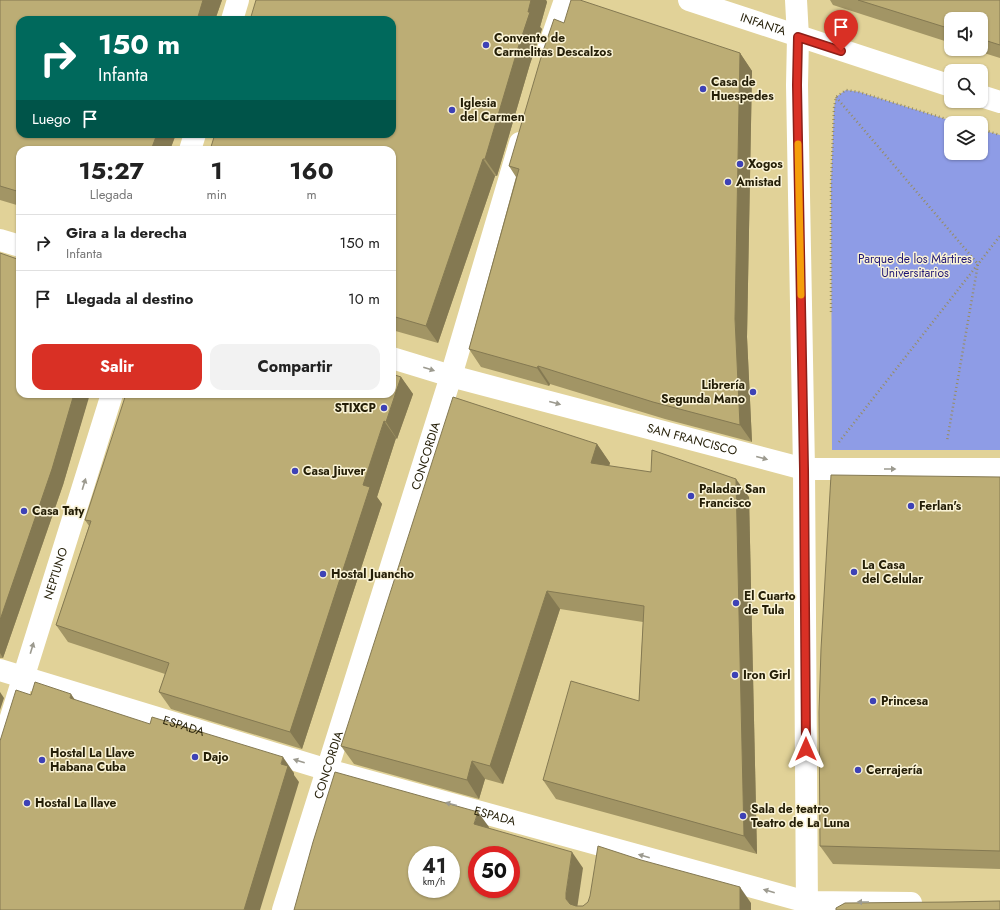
<!DOCTYPE html>
<html lang="es">
<meta charset="utf-8">
<style>
:root{--surface:#fff;--page:#f2f2f2;--text:#222;--muted:#767676;--line:#e0e0e0;--accent:#d93025}
body{margin:0;font-family:Jost,sans-serif;background:var(--page);color:var(--text);height:100vh;display:flex;flex-direction:column;font-size:15px;white-space:nowrap}
*{box-sizing:border-box;margin:0}
p{font-size:13px;color:var(--muted)}
.icon{flex:none;width:22px;height:22px;fill:none;stroke:currentColor;stroke-width:2;stroke-linecap:round;stroke-linejoin:round}
.map{position:relative;flex:1;overflow:hidden}
.panel{position:absolute;left:16px;top:146px;width:380px;height:252px;display:flex;flex-direction:column;background:var(--surface);border-radius:12px;box-shadow:0 1px 3px #0004}
.panel>*{flex:none}
.guide{position:absolute;left:16px;top:16px;width:380px;height:122px;border-radius:12px;box-shadow:0 1px 3px #0004;background:#00695c;color:#fff;overflow:hidden}
.tools{position:absolute;left:944px;top:12px;display:grid;gap:8px}
.tools a{display:grid;place-items:center;width:44px;height:44px;border-radius:8px;background:var(--surface);box-shadow:0 1px 3px #0004;font-size:20px}
.speed{position:absolute;left:408px;top:846px;display:flex;gap:8px;font-size:20px;font-weight:700;text-align:center}
.speed>*{display:grid;place-content:center;width:52px;height:52px;border-radius:50%;background:var(--surface);box-shadow:0 1px 3px #0004;line-height:1}
.speed small{font-size:10px;font-weight:400}
.speed .limit{border:6px solid #d22;background:#fff;color:#111}
.pin{position:absolute;display:grid;place-items:center;width:34px;height:34px;color:#fff;margin:-41px -17px;border-radius:50% 50% 50% 0;rotate:-45deg;box-shadow:0 0 4px #0007}
.pin .icon{rotate:45deg}
.me{position:absolute;width:44px;margin:-22px;rotate:0deg;stroke-linejoin:round;filter:drop-shadow(0 0 3px #0008)}
.turn{display:flex;align-items:center;gap:14px;height:84px;padding:0 16px;font-size:18px}
.turn .icon{width:52px;height:52px;stroke-width:2.5}
.turn b{display:block;font-size:28px;line-height:34px}
.then{display:flex;align-items:center;height:38px;padding:0 16px;background:#0003;gap:8px;font-size:15px}
.eta{display:flex;justify-content:space-evenly;align-items:center;height:68px;text-align:center}
.eta b{font-size:24px;font-weight:700;line-height:28px}
.action{display:flex;gap:8px;margin-top:auto;padding:8px 16px}
.action a{flex:1;height:46px;border-radius:12px;background:var(--accent);color:#fff;font-size:16px;font-weight:700;line-height:46px;text-align:center}
.action a+a{background:var(--page);color:var(--text)}
ul{padding:0;list-style:none}
li{display:flex;align-items:center;gap:12px;height:56px;padding:0 16px;border-top:1px solid var(--line)}
li div{flex:1}
li b{display:block;font-size:15px}
li em{font-style:normal}
.map>svg:first-child{display:block}
</style>
<div class="map">
<svg width="1000" height="910" viewBox="0 0 1000 910">
<rect width="100%" height="100%" fill="#e1d298"/>
<!-- green -->
<path fill="#8e9ce6" d="M846 90 859 92 958 123H951V153H981V130L1000 135V450H832L831 184 834 108 836 97Z"/>
<g fill="none" stroke-linecap="round" stroke-linejoin="round">
<!-- path -->
<g stroke="#978c5f" stroke-width="2.5" stroke-dasharray="1 3" stroke-linecap="butt">
<path d="M836 97 978 264 947 441"/>
<path d="M981 129 1000 135"/>
<path d="M831 312V184L834 108 836 97 846 90 859 92 959 123"/>
<path d="M839 442 1000 236"/>
</g>
<!-- minor -->
<g stroke="#fff" stroke-width="22">
<path d="M548 49 565 0"/>
<path d="M0 240 20 246"/>
<path id="s1" d="M392 358 451 376 804 469H1000"/>
<path id="s2" d="M0 670 328 770 807 902 911 903"/>
<path id="s3" d="M283 910 451 376 520 143"/>
</g>
<!-- tertiary -->
<g stroke="#fff" stroke-width="22">
<path d="M232 20 238 0"/>
<path d="M190 150 195 134"/>
<path id="s4" d="M0 752 112 394"/>
</g>
<!-- secondary -->
<path stroke="#fff" stroke-width="22" d="M796 0 798 37 797 85 804 469 807 910"/>
<!-- primary -->
<g stroke="#fff" stroke-width="22">
<path id="s5" d="M689 0 951 86"/>
<path d="M981 96 1000 102"/>
</g>
</g>
<!-- wall -->
<g fill="#a29565">
<path d="M0 0H222L215 20 20 134H176L170 150H20V206L0 200Z"/>
<path d="M256 0H546L547 2 540 27 542 29 530 64 497 176H495L438 343 392 330V134Z"/>
<path d="M830 0H1000V58L971 49H981V19H951V43L833 5Z"/>
<path d="M564 23 740 53 752 71 747 337 752 442 665 419 550 384 549 386 481 367 469 349 516 177 509 166Z"/>
<path d="M0 253 86 406 63 485 3 658H0Z"/>
<path d="M401 377 413 394 397 439 396 438 377 497 382 504 302 749 171 709 159 692 165 674 68 642 56 625 89 526 85 520Z"/>
<path d="M597 444 610 463 609 466 749 497 757 854 556 799 543 780 639 701 643 622 560 609 503 784 485 779 479 799 354 764 341 746Z"/>
<path d="M1000 477V869L833 864 820 846Z"/>
</g>
<!-- shaded-wall -->
<g fill="#847952">
<path d="M203 0H222L215 20H197Z"/>
<path d="M531 0H546L547 2 540 27 542 29 530 64 497 176 485 159Z"/>
<path d="M740 53 752 71 747 337 752 442 740 425 735 319Z"/>
<path d="M157 134H176L170 150H151Z"/>
<path d="M483 159 495 176 438 343 426 326Z"/>
<path d="M538 366 550 384 549 386 537 368Z"/>
<path d="M401 377 413 394 397 439 386 422Z"/>
<path d="M74 394H90L63 485 3 658 0 653V620Z"/>
<path d="M384 421 396 438 377 497 382 504 302 749 290 732 363 485Z"/>
<path d="M597 444 610 463 604 481 591 463Z"/>
<path d="M736 479 749 497 757 854 744 836Z"/>
<path d="M547 591 560 609 503 784 490 766Z"/>
<path d="M0 692 4 698 0 710Z"/>
<path d="M71 694 82 710 70 698Z"/>
<path d="M283 757 294 773V775L299 782 260 910H244Z"/>
<path d="M472 761 485 779 479 799 467 780Z"/>
<path d="M478 812 489 827 485 840 474 824Z"/>
<path d="M572 852 583 868 577 909 574 910 566 899V893Z"/>
<path d="M740 887 751 903V910H740Z"/>
</g>
<!-- building -->
<g fill="#bcad75" stroke="#847952" fill-rule="evenodd">
<path d="M0 0H203L197 20H20V134H157L151 150H20V192L0 186Z"/>
<path d="M256 0H531L528 12H530L518 48 485 159H483L426 326 392 316V150H210L215 134H392V20H250Z"/>
<path d="M571 0H580L740 53 735 319 740 425 653 402 538 366 537 368 469 349 519 169 509 166 542 54 554 19 564 23Z"/>
<path d="M858 0H1000V45L981 39V19H951V29Z"/>
<path d="M0 253 20 260V394H74L52 469 0 620Z"/>
<path d="M392 374 401 377 386 422 384 421 363 485 370 487 290 732 159 692 169 663 56 625 91 521 85 520 126 394H392Z"/>
<path d="M453 397 597 444 591 463 651 472 652 450 736 479 744 836 543 780 571 681 639 701 644 606 547 591 490 766 472 761 467 780 341 746Z"/>
<path d="M831 475 1000 477V851L820 846 819 712 821 649Z"/>
<path d="M35 682 71 694 70 698 150 724 152 717 283 757 281 764 288 766 244 910H0V741L16 690 31 695Z"/>
<path d="M335 772 478 812 474 824 572 852 566 893V899L570 904 576 906H583L588 902 590 896 598 846 641 860 740 887V910H294L313 842ZM417 855H451V889H417ZM477 855H511V889H477Z"/>
<path d="M1000 901V910H836V908L845 903 950 902Z"/>
</g>
<!-- one-way arrows -->
<defs><path id="oneway-solid" d="M-6-.8H1V-3.2L6.5 0L1 3.2V.8H-6Z"/></defs>
<g fill="#9c9a8f">
<use href="#oneway-solid" transform="translate(429 369) rotate(17)"/>
<use href="#oneway-solid" transform="translate(555 403) rotate(15)"/>
<use href="#oneway-solid" transform="translate(762 458) rotate(15)"/>
<use href="#oneway-solid" transform="translate(890 469)"/>
<use href="#oneway-solid" transform="translate(84 484) rotate(-73)"/>
<use href="#oneway-solid" transform="translate(32 648) rotate(-73)"/>
<use href="#oneway-solid" transform="translate(299 761) rotate(-163)"/>
<use href="#oneway-solid" transform="translate(451 804) rotate(-165)"/>
<use href="#oneway-solid" transform="translate(644 856) rotate(-164)"/>
<use href="#oneway-solid" transform="translate(769 891) rotate(-164)"/>
<use href="#oneway-solid" transform="translate(863 902) rotate(-180)"/>
</g>
<g fill="none" stroke-linecap="round" stroke-linejoin="round">
<defs>
<path id="route" d="M806 749 804 469 797 85 798 37 841 51"/>
</defs>
<!-- route casing -->
<use href="#route" stroke="#8d1f18" stroke-width="10"/>
<!-- route -->
<use href="#route" stroke="#d93025" stroke-width="7"/>
<!-- slow -->
<path stroke="#f59e0b" stroke-width="7" d="M798 144 801 295"/>
</g>
<!-- markers -->
<g fill="#3e42b6" stroke="#faf3d6" stroke-width="1.5">
<circle cx="486" cy="45" r="4"/>
<circle cx="703" cy="89" r="4"/>
<circle cx="452" cy="110" r="4"/>
<circle cx="740" cy="164" r="4"/>
<circle cx="728" cy="182" r="4"/>
<circle cx="753" cy="392" r="4"/>
<circle cx="384" cy="408" r="4"/>
<circle cx="295" cy="471" r="4"/>
<circle cx="691" cy="496" r="4"/>
<circle cx="911" cy="506" r="4"/>
<circle cx="24" cy="511" r="4"/>
<circle cx="854" cy="572" r="4"/>
<circle cx="323" cy="574" r="4"/>
<circle cx="736" cy="603" r="4"/>
<circle cx="735" cy="675" r="4"/>
<circle cx="873" cy="701" r="4"/>
<circle cx="195" cy="757" r="4"/>
<circle cx="42" cy="760" r="4"/>
<circle cx="858" cy="770" r="4"/>
<circle cx="27" cy="803" r="4"/>
<circle cx="743" cy="816" r="4"/>
</g>
<g text-anchor="middle" stroke-width="3" stroke-linejoin="round" paint-order="stroke">
<!-- street labels -->
<g font-size="12" fill="#241e07" stroke="#faf3d6">
<text dy="4" stroke="none"><textPath href="#s5" startOffset="78">INFANTA</textPath></text>
<text dy="4" stroke="none"><textPath href="#s1" startOffset="311">SAN FRANCISCO</textPath></text>
<text dy="4" stroke="none"><textPath href="#s3" startOffset="476">CONCORDIA</textPath></text>
<text dy="4" stroke="none"><textPath href="#s4" startOffset="187">NEPTUNO</textPath></text>
<text dy="4" stroke="none"><textPath href="#s2" startOffset="192">ESPADA</textPath></text>
<text dy="4" stroke="none"><textPath href="#s3" startOffset="152">CONCORDIA</textPath></text>
<text dy="4" stroke="none"><textPath href="#s2" startOffset="516">ESPADA</textPath></text>
</g>
<!-- poi labels -->
<g font-size="12" font-weight="bold" fill="#241e07" stroke="#faf3d6" text-anchor="start">
<text x="494" y="42">Convento de<tspan x="494" dy="14">Carmelitas Descalzos</tspan></text>
<text x="711" y="86">Casa de<tspan x="711" dy="14">Huespedes</tspan></text>
<text x="460" y="107">Iglesia<tspan x="460" dy="14">del Carmen</tspan></text>
<text x="748" y="168">Xogos</text>
<text x="736" y="186">Amistad</text>
<text x="745" y="389" text-anchor="end">Librería<tspan x="745" dy="14">Segunda Mano</tspan></text>
<text x="376" y="412" text-anchor="end">STIXCP</text>
<text x="303" y="475">Casa Jiuver</text>
<text x="699" y="493">Paladar San<tspan x="699" dy="14">Francisco</tspan></text>
<text x="919" y="510">Ferlan's</text>
<text x="32" y="515">Casa Taty</text>
<text x="862" y="569">La Casa<tspan x="862" dy="14">del Celular</tspan></text>
<text x="331" y="578">Hostal Juancho</text>
<text x="744" y="600">El Cuarto<tspan x="744" dy="14">de Tula</tspan></text>
<text x="743" y="679">Iron Girl</text>
<text x="881" y="705">Princesa</text>
<text x="50" y="757">Hostal La Llave<tspan x="50" dy="14">Habana Cuba</tspan></text>
<text x="203" y="761">Dajo</text>
<text x="866" y="774">Cerrajería</text>
<text x="35" y="807">Hostal La llave</text>
<text x="751" y="813">Sala de teatro<tspan x="751" dy="14">Teatro de La Luna</tspan></text>
</g>
<!-- park labels -->
<g font-size="12" fill="#1d1473" stroke="#faf3d6">
<text x="915" y="263">Parque de los Mártires<tspan x="915" dy="14">Universitarios</tspan></text>
</g>
</g>
</svg>
<div class="tools">
<a><svg class="icon" aria-label="sound" viewBox="0 0 24 24"><path d="M4 9h4l5-4v14l-5-4H4zM17 9q2 3 0 6"/></svg></a>
<a><svg class="icon" aria-label="search" viewBox="0 0 24 24"><circle cx="10" cy="10" r="6"/><path d="M15 15l6 6"/></svg></a>
<a><svg class="icon" aria-label="layers" viewBox="0 0 24 24"><path d="M12 4l9 5-9 5-9-5zM3 14l9 5 9-5"/></svg></a>
</div>
<div class="speed"><div>41<small>km/h</small></div><div class="limit">50</div></div>
<div class="pin" style="left:841px;top:51px;background:#d93025"><svg class="icon" aria-label="arrive" viewBox="0 0 24 24"><path d="M6 21V4h12l-3 4 3 4H6"/></svg></div>
<svg class="me" style="left:806px;top:749px" viewBox="-20 -20 40 40"><path d="M0-17L14 15 0 8-14 15z" fill="#d93025" stroke="#fff" stroke-width="4"/></svg>
<div class="guide">
<div class="turn"><svg class="icon" aria-label="right" viewBox="0 0 24 24"><path d="M7 20v-9h11M14 6l5 5-5 5"/></svg><div><b>150 m</b>Infanta</div></div>
<div class="then">Luego<svg class="icon" aria-label="arrive" viewBox="0 0 24 24"><path d="M6 21V4h12l-3 4 3 4H6"/></svg></div>
</div>
<section class="panel">
<div class="eta">
<div><b>15:27</b><p>Llegada</p></div>
<div><b>1</b><p>min</p></div>
<div><b>160</b><p>m</p></div>
</div>
<ul>
<li><svg class="icon" aria-label="right" viewBox="0 0 24 24"><path d="M7 20v-9h11M14 6l5 5-5 5"/></svg><div><b>Gira a la derecha</b><p>Infanta</p></div><em>150 m</em></li>
<li><svg class="icon" aria-label="arrive" viewBox="0 0 24 24"><path d="M6 21V4h12l-3 4 3 4H6"/></svg><div><b>Llegada al destino</b></div><em>10 m</em></li>
</ul>
<div class="action"><a>Salir</a><a>Compartir</a></div>
</section>
</div>
